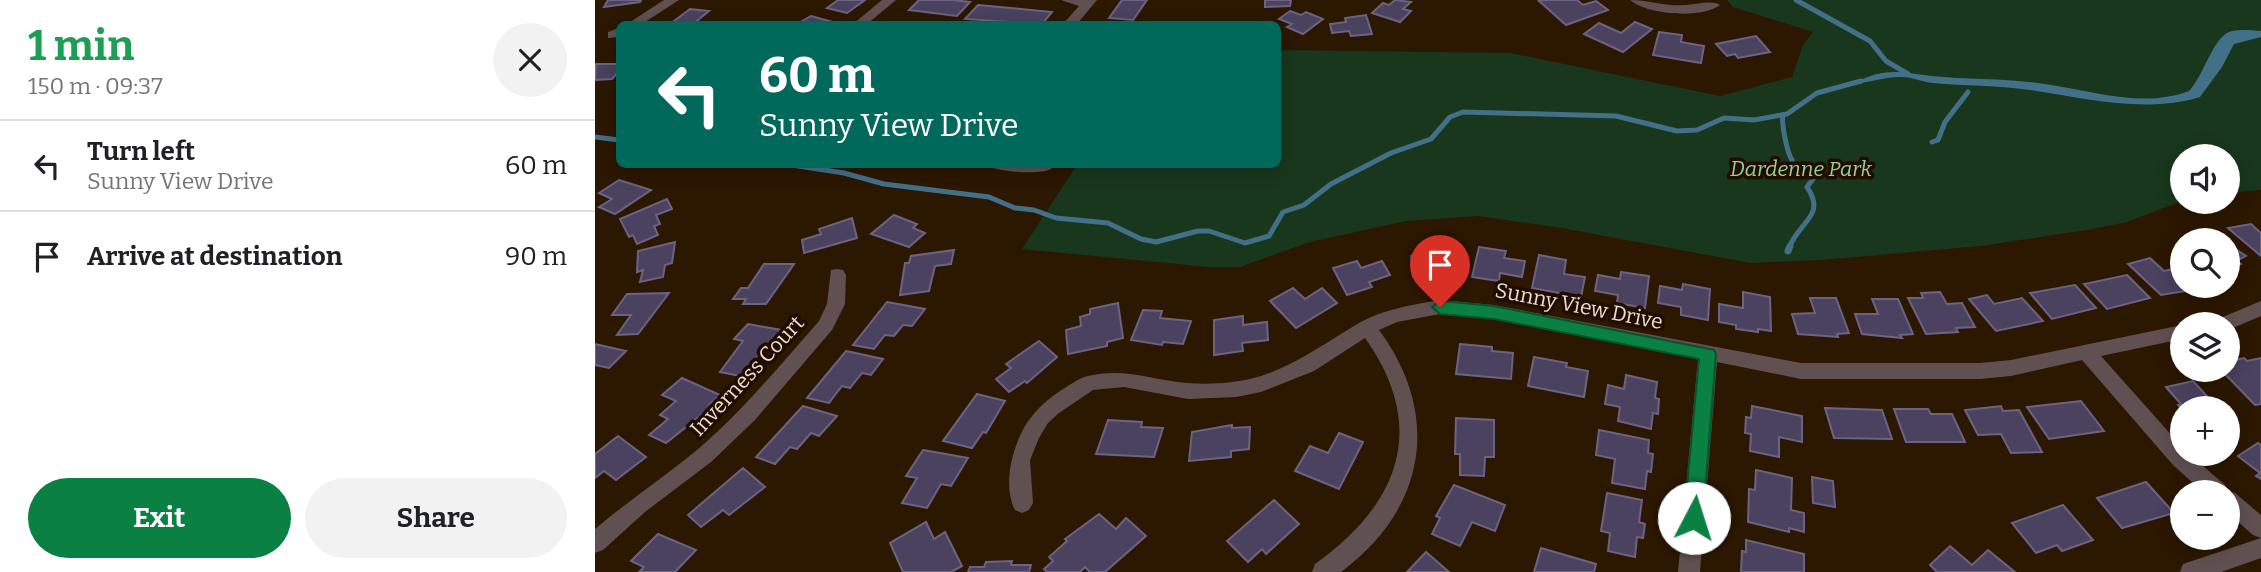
<!DOCTYPE html>
<meta charset="utf-8">
<style>
:root{--surface:#fff;--page:#f2f2f2;--text:#202124;--muted:#757577;--line:#e0e0e0;--accent:#0b8043}
body{margin:0;font-family:Bitter,serif;background:var(--page);color:var(--text);height:100vh;display:flex;flex-direction:column;font-size:26px;white-space:nowrap}
*{box-sizing:border-box;margin:0}
p{font-size:23px;color:var(--muted)}
.icon{flex:none;width:38px;height:38px;fill:none;stroke:currentColor;stroke-width:2;stroke-linecap:round;stroke-linejoin:round}
.map{position:relative;flex:1;overflow:hidden}
.side{display:flex;flex-direction:column;background:var(--surface);width:595px}
.side>*{flex:none}
.guide{position:absolute;left:21px;top:21px;width:665px;height:147px;border-radius:10px;box-shadow:0 4px 18px #0003;background:#00695c;color:#fff;overflow:hidden}
.buttons{position:absolute;left:1575px;top:144px;display:grid;gap:14px}
.buttons a{display:grid;place-items:center;width:70px;height:70px;border-radius:50%;background:var(--surface);box-shadow:0 4px 18px #0003;font-size:35px}
.pin{position:absolute;display:grid;place-items:center;width:60px;height:60px;color:#fff;margin:-72px -30px;border-radius:50% 50% 50% 0;rotate:-45deg;box-shadow:0 0 7px #0007}
.pin .icon{rotate:45deg}
.me{position:absolute;width:77px;margin:-38px;rotate:5deg;stroke-linejoin:round;filter:drop-shadow(0 0 5px #0008)}
.turn{display:flex;align-items:center;gap:24px;height:147px;padding:0 28px;font-size:32px}
.turn .icon{width:91px;height:91px;stroke-width:2.5}
.turn b{display:block;font-size:49px;line-height:60px}
.round{display:grid;place-items:center;flex:none;width:74px;height:74px;border-radius:37px;background:var(--page)}
.summary{display:flex;align-items:center;justify-content:space-between;height:119px;padding:0 28px}
h1{font-size:42px;font-weight:700;line-height:52px;color:#1e9e55}
.button{display:flex;gap:14px;margin-top:auto;padding:14px 28px}
.button a{flex:1;height:80px;border-radius:42px;background:var(--accent);color:#fff;font-size:28px;font-weight:700;line-height:80px;text-align:center}
.button a+a{background:var(--page);color:var(--text)}
ul{padding:0;list-style:none}
li{display:flex;align-items:center;gap:21px;height:91px;padding:0 28px;border-top:2px solid var(--line)}
li div{flex:1}
li b{display:block;font-size:26px}
li em{font-style:normal}
main{display:flex;flex:1;min-height:0}
.map>svg:first-child{display:block}
</style>
<main>
<section class="side">
<div class="summary"><div><h1>1 min</h1><p>150 m · 09:37</p></div><a class="round"><svg class="icon" aria-label="close" viewBox="0 0 24 24"><path d="M6 6l12 12M18 6L6 18"/></svg></a></div>
<ul>
<li><svg class="icon" aria-label="left" viewBox="0 0 24 24"><path d="M17 20v-9H6M10 6l-5 5 5 5"/></svg><div><b>Turn left</b><p>Sunny View Drive</p></div><em>60 m</em></li>
<li><svg class="icon" aria-label="arrive" viewBox="0 0 24 24"><path d="M6 21V4h12l-3 4 3 4H6"/></svg><div><b>Arrive at destination</b></div><em>90 m</em></li>
</ul>
<div class="button"><a>Exit</a><a>Share</a></div>
</section>
<div class="map">
<svg width="1666" height="572" viewBox="0 0 1666 572">
<rect width="100%" height="100%" fill="#2c1701"/>
<!-- green -->
<path fill="#19371c" d="M1132 0H1666V190L1633 193V156H1587V201L1532 222 1492 230 1386 246 1227 260 1156 263 966 228 884 216 811 221 715 242 645 267H614L427 249 482 165 682 164 683 50 915 53 1125 96 1197 77 1208 45 1218 32 1138 7Z"/>
<!-- water -->
<path fill="#437089" d="M1652 30 1666 31V37L1639 44 1627 67 1605 97C1550 114 1490 98 1435 90 1402 85 1370 86 1338 83 1328 82 1317 77 1307 77 1291 76 1275 83 1259 83 1292 67 1303 72 1337 76 1376 80 1417 78 1456 85 1501 92 1549 108 1594 91 1608 77 1618 38 1634 32 1639 30 1646 30 1652 30Z"/>
<g fill="none" stroke-linecap="round" stroke-linejoin="round">
<!-- stream-far1 -->
<g stroke="#437089" stroke-width="5">
<path d="M1201 0 1275 41 1291 61 1313 74"/>
<path d="M1188 115C1186 122 1192 153 1197 160"/>
<path d="M0 137 24 140"/>
<path d="M1337 142 1343 140 1350 122 1373 92"/>
<path d="M190 164 249 173 289 184 394 197 420 208 439 210 461 218 513 223 546 239 561 242 603 231H614L650 243 674 236 688 212 709 205 736 184 796 153 836 139 855 117 868 112 1021 116 1082 131 1102 130 1129 118 1159 120 1192 114 1222 93 1266 81"/>
<path d="M1194 248C1204 221 1232 216 1212 187L1218 179 1217 173"/>
</g>
<!-- stream -->
<path stroke="#437089" stroke-width="7" d="M1193 251 1195 246"/>
</g>
<!-- building -->
<g fill="#4a425f" stroke="#6c6382" stroke-width="2">
<path d="M13 0H46L45 2 9 7Z"/>
<path d="M243 0H270L252 13 232 8Z"/>
<path d="M324 0H358L375 2 362 16 314 10Z"/>
<path d="M527 0H552L538 20 514 18Z"/>
<path d="M670 0H696L695 6 670 7Z"/>
<path d="M800 0 816 2 808 9 816 11 805 22 777 13 788 3 794 5Z"/>
<path d="M948 0H982L988 5 1001 1 1013 10 971 25 944 1Z"/>
<path d="M383 5 457 12 447 24 370 19Z"/>
<path d="M95 9 114 11 98 24H75Z"/>
<path d="M695 11 706 15 711 12 728 19 708 34 692 27 697 24 684 19Z"/>
<path d="M771 15 777 34 756 36 754 31 737 33 735 24 751 22 750 18Z"/>
<path d="M216 16 238 22 234 24H202Z"/>
<path d="M1040 22 1057 29 1028 52 989 34 1004 23 1026 33Z"/>
<path d="M1064 32 1087 35 1086 42 1109 46 1106 63 1058 55Z"/>
<path d="M1161 36 1175 52 1143 58 1140 54 1132 56 1121 44Z"/>
<path d="M1 64H24V71L17 79 0 80Z"/>
<path d="M24 180 56 190 20 214 4 207 17 199 4 193Z"/>
<path d="M72 199 77 209 61 215 65 224 59 226 63 235 42 244 38 235 34 237 25 219Z"/>
<path d="M299 215 322 224 318 228 330 233 314 247 276 234Z"/>
<path d="M257 218 262 238 209 253 207 240 226 234 224 229Z"/>
<path d="M1656 224 1666 233V256L1633 228Z"/>
<path d="M80 242 77 263 70 265 68 277 45 282 48 270 42 272 43 251Z"/>
<path d="M1633 244 1651 256 1641 261 1646 264 1635 269 1633 267Z"/>
<path d="M851 246 853 259 866 258 868 274 837 279V276L818 277 816 256 826 255 825 248Z"/>
<path d="M884 247 911 251 909 258 930 261 927 277 905 273 904 281 877 277Z"/>
<path d="M359 250 356 264 340 266 334 291 305 295 310 263H314L316 256Z"/>
<path d="M944 255 971 260 969 274 990 277 986 297 937 288Z"/>
<path d="M1555 258 1569 271 1587 267V285H1599L1593 287 1596 290 1566 295 1533 264Z"/>
<path d="M762 261 766 268 787 261 795 275 774 282 777 287 752 295 738 268Z"/>
<path d="M169 264H199L171 304H148L151 299H138L146 288H153Z"/>
<path d="M1026 272 1054 276 1050 308 1022 303 1023 295 1000 291 1003 275 1025 279Z"/>
<path d="M1532 275 1555 298 1512 309 1489 284Z"/>
<path d="M1088 284 1115 289 1113 320 1086 315V307L1063 303 1065 286 1087 290Z"/>
<path d="M1480 285 1501 308 1457 319 1435 293Z"/>
<path d="M698 288 710 299 727 288 742 303 701 328 675 301Z"/>
<path d="M1148 292 1175 297 1176 331 1163 329V332L1141 329V325L1124 322V304L1148 308Z"/>
<path d="M1345 292 1352 304 1367 303 1380 327 1361 328 1363 332 1331 334 1313 298H1328L1326 293Z"/>
<path d="M74 293 43 334 22 335 36 315H17L32 294Z"/>
<path d="M1392 295 1399 304 1427 298 1448 321 1401 331 1374 299Z"/>
<path d="M1215 298H1241L1254 333 1242 334 1243 337 1203 334 1197 314 1220 313Z"/>
<path d="M1277 299H1303L1318 334 1305 335 1307 338 1267 334 1260 314H1283Z"/>
<path d="M292 302 330 309 317 326 308 325 299 336 290 335 279 349 258 345Z"/>
<path d="M523 303 528 338 512 342V346L473 354 471 330 486 326 485 317 495 314V309Z"/>
<path d="M548 310 567 311 565 318 596 321 588 344 568 342 567 345 536 340Z"/>
<path d="M648 316V325L672 322 673 340 647 343 648 351 619 355V320Z"/>
<path d="M153 324 186 330 180 336 185 337 174 350 169 349 145 376 125 372 148 341 139 339Z"/>
<path d="M444 341 462 357 432 383 430 381 414 392 401 379 416 368 411 364Z"/>
<path d="M0 344 31 351 14 368 0 365Z"/>
<path d="M865 344 897 347V351L918 353 916 379 861 374Z"/>
<path d="M251 351 288 359 276 375 267 373 255 388 247 386 234 403 212 398Z"/>
<path d="M939 357 972 363 971 367 993 371 989 397 933 386Z"/>
<path d="M1649 358 1652 361 1666 358V404L1660 405 1625 369H1633V365L1638 364 1635 361Z"/>
<path d="M1031 375 1062 382 1060 398 1064 399 1063 414 1058 413 1056 429 1023 421 1025 407 1010 404 1013 385 1029 389Z"/>
<path d="M87 378 125 395 114 405 116 407 71 443 54 435 73 419 65 415 81 401 67 395Z"/>
<path d="M1598 381 1623 408 1587 409 1583 405 1586 404 1571 387Z"/>
<path d="M382 394 410 401 391 433 388 432 377 448 348 441Z"/>
<path d="M1486 401 1509 431 1454 439 1432 407Z"/>
<path d="M208 406 242 416 224 436 216 433 202 449 195 447 180 464 161 457Z"/>
<path d="M1157 406 1207 416V442L1184 437V457L1155 451 1156 434 1150 433 1151 417 1156 418Z"/>
<path d="M1406 406 1408 411 1424 410 1447 452 1416 453 1406 434 1383 435 1370 410Z"/>
<path d="M1230 408 1287 410 1297 439 1239 438Z"/>
<path d="M1299 409H1333L1336 414H1357L1370 442H1311Z"/>
<path d="M861 418 899 420V457H890L889 476 865 475V454H860Z"/>
<path d="M513 420 547 422 546 427 568 428 559 457 501 454Z"/>
<path d="M637 425V428L655 427 654 449 636 451V457L594 461 597 432Z"/>
<path d="M1004 430 1054 440 1053 453 1058 454 1056 472 1052 471 1050 489 1017 483 1020 459 1001 455Z"/>
<path d="M744 433 768 442 744 489 700 471 715 446 733 453Z"/>
<path d="M23 436 51 457 21 480 9 471 0 478V454Z"/>
<path d="M1663 443 1666 445V479L1661 476 1665 473 1643 456Z"/>
<path d="M328 450 373 458 356 486 346 484 332 508 307 503 322 478 311 476Z"/>
<path d="M148 468 170 487 134 515 128 510 106 527 93 515Z"/>
<path d="M1161 470 1197 478 1196 510 1209 513V532L1194 528V532L1153 522 1154 489 1160 490Z"/>
<path d="M1217 477 1238 481 1240 507 1218 503Z"/>
<path d="M1551 482 1579 513 1527 528 1502 498Z"/>
<path d="M859 485 910 505 900 531 877 522 865 546 837 534 845 518 841 516Z"/>
<path d="M1012 493 1047 500 1044 522 1050 524 1048 538 1042 537 1040 557 1013 551 1015 533 1006 531Z"/>
<path d="M679 500 704 524 671 554 667 549 653 562 632 541Z"/>
<path d="M1468 505 1498 540 1467 551 1462 545 1441 553 1417 523Z"/>
<path d="M504 514 521 529 531 518 551 536 510 572H495L490 567 485 572H452L449 569 458 561 454 557 472 541 470 539Z"/>
<path d="M331 522 339 539 350 532 367 566 356 572H308L295 543Z"/>
<path d="M63 534 101 550 80 572H44L49 567 36 561Z"/>
<path d="M1151 540 1209 554V572H1146L1147 551 1151 552Z"/>
<path d="M1355 546 1377 565 1393 550 1420 572H1342L1335 565Z"/>
<path d="M946 548 1001 564 999 572H939Z"/>
<path d="M831 552 854 572H812Z"/>
<path d="M417 561 416 565H436L434 572H373L375 567H389L391 562Z"/>
</g>
<g fill="none" stroke-linecap="round" stroke-linejoin="round">
<!-- street -->
<g fill="#615052" fill-rule="evenodd">
<path d="M69 0H84L47 24H32Z"/>
<path d="M287 0H301L272 24H258Z"/>
<path d="M466 0H502L482 24H468L484 6Z"/>
<path d="M1035 0C1054 0 1072 7 1092 5 1103 4 1117 0 1125 5 1108 19 1052 15 1035 0Z"/>
<path d="M24 28V37L13 38V32Z"/>
<path d="M390 164H455L457 168C449 176 398 172 390 164Z"/>
<path d="M242 269 248 270 251 275 250 304 237 330 160 420 116 462 50 512 8 550 0 553V529C33 501 69 477 102 450 147 412 185 365 224 321L232 304 236 270Z"/>
<path d="M845 300 899 305 1206 363H1385L1416 360 1587 325V339L1506 356 1587 447V453H1593L1630 485 1633 491 1640 493 1666 515V558L1626 572H1585L1588 564 1666 538 1658 535 1633 513V492H1608L1578 465 1487 360 1416 376 1385 379H1206L1122 362 1105 572H1083L1103 359 899 319 845 314 802 322 784 330C847 415 831 509 746 572H717L720 564C804 504 834 428 770 338L719 371 666 392 641 397 593 399 529 387 498 390 464 413 453 423 444 438 435 460 438 503 434 510 427 513 420 510C409 488 415 459 424 438 434 416 446 404 465 391 474 386 483 378 493 376 528 367 558 380 592 383 615 385 644 383 666 376 703 364 731 342 764 323 788 309 817 305 845 300Z"/>
<path d="M1666 301V316L1633 330V324H1620L1623 319Z"/>
</g>
</g>
<!-- route -->
<path fill="#0b8043" stroke="#07532c" stroke-width="2" d="M845 301 899 306 1119 350 1121 354 1108 518 1106 524 1099 527 1092 524 1089 518 1104 359 899 319 845 314 837 307Z"/>
<g text-anchor="middle" stroke-width="7" stroke-linejoin="round" paint-order="stroke">
<!-- park labels -->
<g font-size="21" font-style="italic" fill="#97cf9b" stroke="#210d00">
<text x="1206" y="176">Dardenne Park</text>
</g>
<!-- street labels -->
<g font-size="21" fill="#ecddd0" stroke="#210d00">
<text transform="translate(984 306) rotate(11)" y="7">Sunny View Drive</text>
<text transform="translate(152 376) rotate(-47)" y="7">Inverness Court</text>
</g>
</g>
</svg>
<div class="buttons">
<a><svg class="icon" aria-label="sound" viewBox="0 0 24 24"><path d="M4 9h4l5-4v14l-5-4H4zM17 9q2 3 0 6"/></svg></a>
<a><svg class="icon" aria-label="search" viewBox="0 0 24 24"><circle cx="10" cy="10" r="6"/><path d="M15 15l6 6"/></svg></a>
<a><svg class="icon" aria-label="layers" viewBox="0 0 24 24"><path d="M12 4l9 5-9 5-9-5zM3 14l9 5 9-5"/></svg></a>
<a>+</a>
<a>−</a>
</div>
<div class="pin" style="left:845px;top:307px;background:#d93025"><svg class="icon" aria-label="arrive" viewBox="0 0 24 24"><path d="M6 21V4h12l-3 4 3 4H6"/></svg></div>
<svg class="me" style="left:1099px;top:518px" viewBox="-20 -20 40 40"><circle r="19" fill="#fff"/><path d="M0-13L10 11 0 6-10 11z" fill="#0b8043"/></svg>
<div class="guide">
<div class="turn"><svg class="icon" aria-label="left" viewBox="0 0 24 24"><path d="M17 20v-9H6M10 6l-5 5 5 5"/></svg><div><b>60 m</b>Sunny View Drive</div></div>
</div>
</div>
</main>
